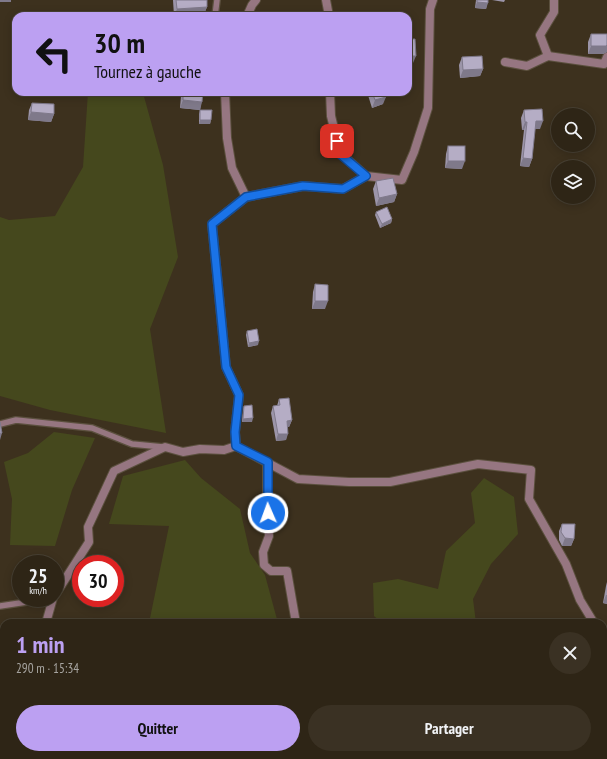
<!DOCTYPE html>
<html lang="fr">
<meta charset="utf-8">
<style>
:root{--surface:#2e2516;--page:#3a3123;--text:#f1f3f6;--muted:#a7a5a1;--line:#494235;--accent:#bca0f2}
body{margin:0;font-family:"PT Sans Narrow",sans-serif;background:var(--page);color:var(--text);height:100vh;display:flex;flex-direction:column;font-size:15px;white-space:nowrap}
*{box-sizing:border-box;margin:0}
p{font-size:13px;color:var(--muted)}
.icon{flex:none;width:22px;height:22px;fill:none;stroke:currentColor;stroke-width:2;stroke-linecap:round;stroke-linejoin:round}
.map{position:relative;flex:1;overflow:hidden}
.sheet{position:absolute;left:0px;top:619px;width:607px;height:140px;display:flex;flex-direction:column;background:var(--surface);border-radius:12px 12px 0 0;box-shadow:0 2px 10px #0003,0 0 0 1px var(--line)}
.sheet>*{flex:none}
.top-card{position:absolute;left:12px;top:12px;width:400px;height:84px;border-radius:12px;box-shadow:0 2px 10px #0003,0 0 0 1px var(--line);background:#bca0f2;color:#111;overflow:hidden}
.tools{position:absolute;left:551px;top:108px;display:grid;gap:8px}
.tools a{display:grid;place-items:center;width:44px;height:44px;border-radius:50%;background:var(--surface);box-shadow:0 2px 10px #0003,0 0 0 1px var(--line);font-size:20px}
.speed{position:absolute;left:12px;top:555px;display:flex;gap:8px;font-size:20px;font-weight:700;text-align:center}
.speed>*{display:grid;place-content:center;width:52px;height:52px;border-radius:50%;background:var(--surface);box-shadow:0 2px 10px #0003,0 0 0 1px var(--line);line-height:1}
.speed small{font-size:10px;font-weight:400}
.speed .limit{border:6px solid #d22;background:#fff;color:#111}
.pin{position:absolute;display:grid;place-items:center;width:34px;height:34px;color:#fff;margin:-17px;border-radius:8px;box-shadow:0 2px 6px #0006}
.me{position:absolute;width:44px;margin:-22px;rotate:358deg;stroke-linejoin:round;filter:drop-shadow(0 0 3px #0008)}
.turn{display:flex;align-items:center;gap:14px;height:84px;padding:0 16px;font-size:18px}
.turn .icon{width:52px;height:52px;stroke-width:2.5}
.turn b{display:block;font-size:28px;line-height:34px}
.round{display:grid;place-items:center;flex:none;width:42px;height:42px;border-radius:21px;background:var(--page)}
.summary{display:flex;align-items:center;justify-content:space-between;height:68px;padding:0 16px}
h1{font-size:24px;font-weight:800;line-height:30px;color:var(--accent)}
.button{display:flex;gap:8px;margin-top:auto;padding:8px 16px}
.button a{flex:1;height:46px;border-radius:24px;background:var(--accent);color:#111;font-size:16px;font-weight:800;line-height:46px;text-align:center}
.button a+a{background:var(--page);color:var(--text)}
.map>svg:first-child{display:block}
</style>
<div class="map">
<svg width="607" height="759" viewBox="0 0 607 759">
<rect width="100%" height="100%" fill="#3d311e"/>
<!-- green -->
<g fill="#45481d">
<path d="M88 92 143 93 163 165 178 257 150 329 166 433 50 410 0 396V217L9 220 55 216 83 167Z"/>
<path d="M54 432 95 438 72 490 55 546 10 545 12 499 4 462 28 453Z"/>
<path d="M185 460 201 478 240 509 250 553 265 575 278 623H149L169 526 109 524 123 476Z"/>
<path d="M484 478 514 497 518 534 491 564 473 599 476 623H382L374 616 373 583 398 579 438 589 446 551 475 523 471 493Z"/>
<path d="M113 755H294V759H112Z"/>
</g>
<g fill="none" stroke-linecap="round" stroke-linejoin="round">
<defs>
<g id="service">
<path d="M215 16 217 0"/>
<path d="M0 424 16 420 92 428 132 444 163 447"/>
<path d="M0 606 53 598"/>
</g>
<g id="minor">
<path d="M326 0 329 16"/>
<path d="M247 16 252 5 256 0"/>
<path d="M548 56 540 35 554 12V0"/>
<path d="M505 62 527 66 548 56 604 64 607 57"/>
<path d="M225 92 227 138 232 168 246 197"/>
<path d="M330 92 331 116 340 153 366 176 402 180 414 152 428 108 430 9 433 0"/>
<path d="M366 176 343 189 303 186 246 197 212 224 226 367 239 395 235 432 236 446 298 479 349 482H390L478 464 531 470 529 499 566 564 580 600 594 623"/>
<path d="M267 463V501L269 536 263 552 264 565 271 571H287L296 623"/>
<path d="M55 595 89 542 88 527 114 471 165 447 183 452 200 449 224 450 236 446"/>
<path d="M46 623 53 598"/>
<path d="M603 636 607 642"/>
<path d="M603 651 607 650"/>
<path d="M603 698 607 701"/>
<path d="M0 707 4 706"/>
<path d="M58 755 59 759"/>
<path d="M307 759 308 755"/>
<path d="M460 759V755"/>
<path d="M563 759 564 755"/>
</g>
</defs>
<!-- service casing -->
<use href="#service" stroke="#5b503e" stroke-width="8"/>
<!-- minor casing -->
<use href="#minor" stroke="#5b503e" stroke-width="10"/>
<!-- service -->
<use href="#service" stroke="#967681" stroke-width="5.5"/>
<!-- minor -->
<use href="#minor" stroke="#967681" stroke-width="8"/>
</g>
<!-- wall -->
<g fill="#9c95a9">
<path d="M173 0H207V7L204 14 174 16Z"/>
<path d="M476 0H488L486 9 475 8Z"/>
<path d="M492 0H505L504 2Z"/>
<path d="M591 34 607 52 603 54H588V42Z"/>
<path d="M462 57 483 69 480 76 460 78 459 65Z"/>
<path d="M182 92H203L200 110 180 108 181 96Z"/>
<path d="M367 92H384L383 104 372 108Z"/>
<path d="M32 103 54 114 51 122 28 120 29 110Z"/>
<path d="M200 110 211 120 210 124H199V114Z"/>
<path d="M524 110 540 129H535L532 159 529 167 520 166 524 130H522L521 118Z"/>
<path d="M448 146 462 169 445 168 446 154Z"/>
<path d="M376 181 397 194 394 202 376 206 373 189Z"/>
<path d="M376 212 392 219 391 223 380 228 375 215Z"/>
<path d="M315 284 325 309H312L313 292Z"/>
<path d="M247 331 258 345 248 347 246 335Z"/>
<path d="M279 399 292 420 289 427H288L286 440 276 441 271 413 273 406H277Z"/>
<path d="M244 406 252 422H242L243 410Z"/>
<path d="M562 524 574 539 571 546H562L559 540V531Z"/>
<path d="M607 582V604L603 603 606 586Z"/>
</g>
<!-- shaded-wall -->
<g fill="#7f798a">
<rect x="0" y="0" width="11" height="2"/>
<path d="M477 2 488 3 486 9 475 8Z"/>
<path d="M207 7 204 14 174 16 177 9Z"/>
<path d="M607 45V52L603 54H588L591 46Z"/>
<path d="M408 56H416L413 63 408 64Z"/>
<path d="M483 69 480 76 460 78 463 70Z"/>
<path d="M386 97 383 104 372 108 375 100Z"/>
<path d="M183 100 202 102 200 110 180 108Z"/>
<path d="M31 112 54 114 51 122 28 120Z"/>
<path d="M200 120H211L210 124H199Z"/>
<path d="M536 121H543L540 129H533Z"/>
<path d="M525 122H527L524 130H522Z"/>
<path d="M523 158 532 159 529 167 520 166Z"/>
<path d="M448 161H465L462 169 445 168Z"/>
<path d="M397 194 394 202 376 206 379 198Z"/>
<path d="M392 219 391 223 380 228 382 224Z"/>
<path d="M315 301H328L325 309H312Z"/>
<path d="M259 341 258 345 248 347 249 343Z"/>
<path d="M253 418 252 422H242L243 419Z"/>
<path d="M292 420 289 427H285L287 421Z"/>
<path d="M2 433 0 440V434Z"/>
<path d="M278 434H288L286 440 276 441Z"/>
<path d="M565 538 574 539 571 546H562Z"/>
<path d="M606 595H607V604L603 603Z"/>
<rect x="603" y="725" width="4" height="8"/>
</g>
<!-- building -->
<g fill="#b5adc5" stroke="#7f798a">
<path d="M176 0H207V7L177 9Z"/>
<path d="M477 0H488V3L477 2Z"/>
<path d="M591 34H607V45L606 46H591Z"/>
<path d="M408 39H415L416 56H408Z"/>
<path d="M482 56 483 69 463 70 462 57Z"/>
<path d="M183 92H203L202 102 183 100Z"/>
<path d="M372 92H384L386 97 375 100Z"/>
<path d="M32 103 54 104V114L31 112Z"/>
<path d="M542 109 543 121H536L532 159 523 158 527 122H525L524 110Z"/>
<path d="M200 110H212L211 120H200Z"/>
<rect x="448" y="146" width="17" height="15"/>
<path d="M393 178 397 194 379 198 376 181Z"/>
<path d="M387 207 392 219 382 224 376 212Z"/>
<path d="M315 284 328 285V301H315Z"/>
<path d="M257 329 259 341 249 343 247 331Z"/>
<path d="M289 398 292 420 287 421 288 434H278L273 406 280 405 279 399Z"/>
<path d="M252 405 253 418 243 419 244 406Z"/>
<path d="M0 422 2 433 0 434Z"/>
<path d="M562 524H575L574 539 565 538 561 532Z"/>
<rect x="603" y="716" width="4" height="9"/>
</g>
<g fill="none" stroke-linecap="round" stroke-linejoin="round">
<defs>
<path id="route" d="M268 513V462L236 446 235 432 239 395 226 367 212 224 246 197 303 186 343 189 366 176 340 154 337 141"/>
</defs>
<!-- route casing -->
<use href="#route" stroke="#114b97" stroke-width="10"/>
<!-- route -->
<use href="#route" stroke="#1a73e8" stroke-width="7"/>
</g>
</svg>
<div class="tools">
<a><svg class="icon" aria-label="search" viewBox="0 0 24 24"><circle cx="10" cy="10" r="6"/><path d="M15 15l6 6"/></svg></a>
<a><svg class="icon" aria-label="layers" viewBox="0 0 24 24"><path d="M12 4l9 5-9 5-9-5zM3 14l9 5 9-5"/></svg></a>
</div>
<div class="speed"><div>25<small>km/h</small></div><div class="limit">30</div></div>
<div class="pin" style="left:337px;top:141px;background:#d93025"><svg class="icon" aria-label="arrive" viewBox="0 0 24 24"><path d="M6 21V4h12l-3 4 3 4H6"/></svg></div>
<svg class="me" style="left:268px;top:513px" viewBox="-20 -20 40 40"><circle r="17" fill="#1a73e8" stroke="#fff" stroke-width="3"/><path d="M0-11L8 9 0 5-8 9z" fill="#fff"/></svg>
<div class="top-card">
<div class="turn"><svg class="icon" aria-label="left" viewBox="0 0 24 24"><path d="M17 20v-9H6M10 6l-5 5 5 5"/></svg><div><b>30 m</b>Tournez à gauche</div></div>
</div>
<section class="sheet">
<div class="summary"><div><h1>1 min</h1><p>290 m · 15:34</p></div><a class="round"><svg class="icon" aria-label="close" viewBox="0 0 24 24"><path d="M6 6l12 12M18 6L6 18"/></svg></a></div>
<div class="button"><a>Quitter</a><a>Partager</a></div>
</section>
</div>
